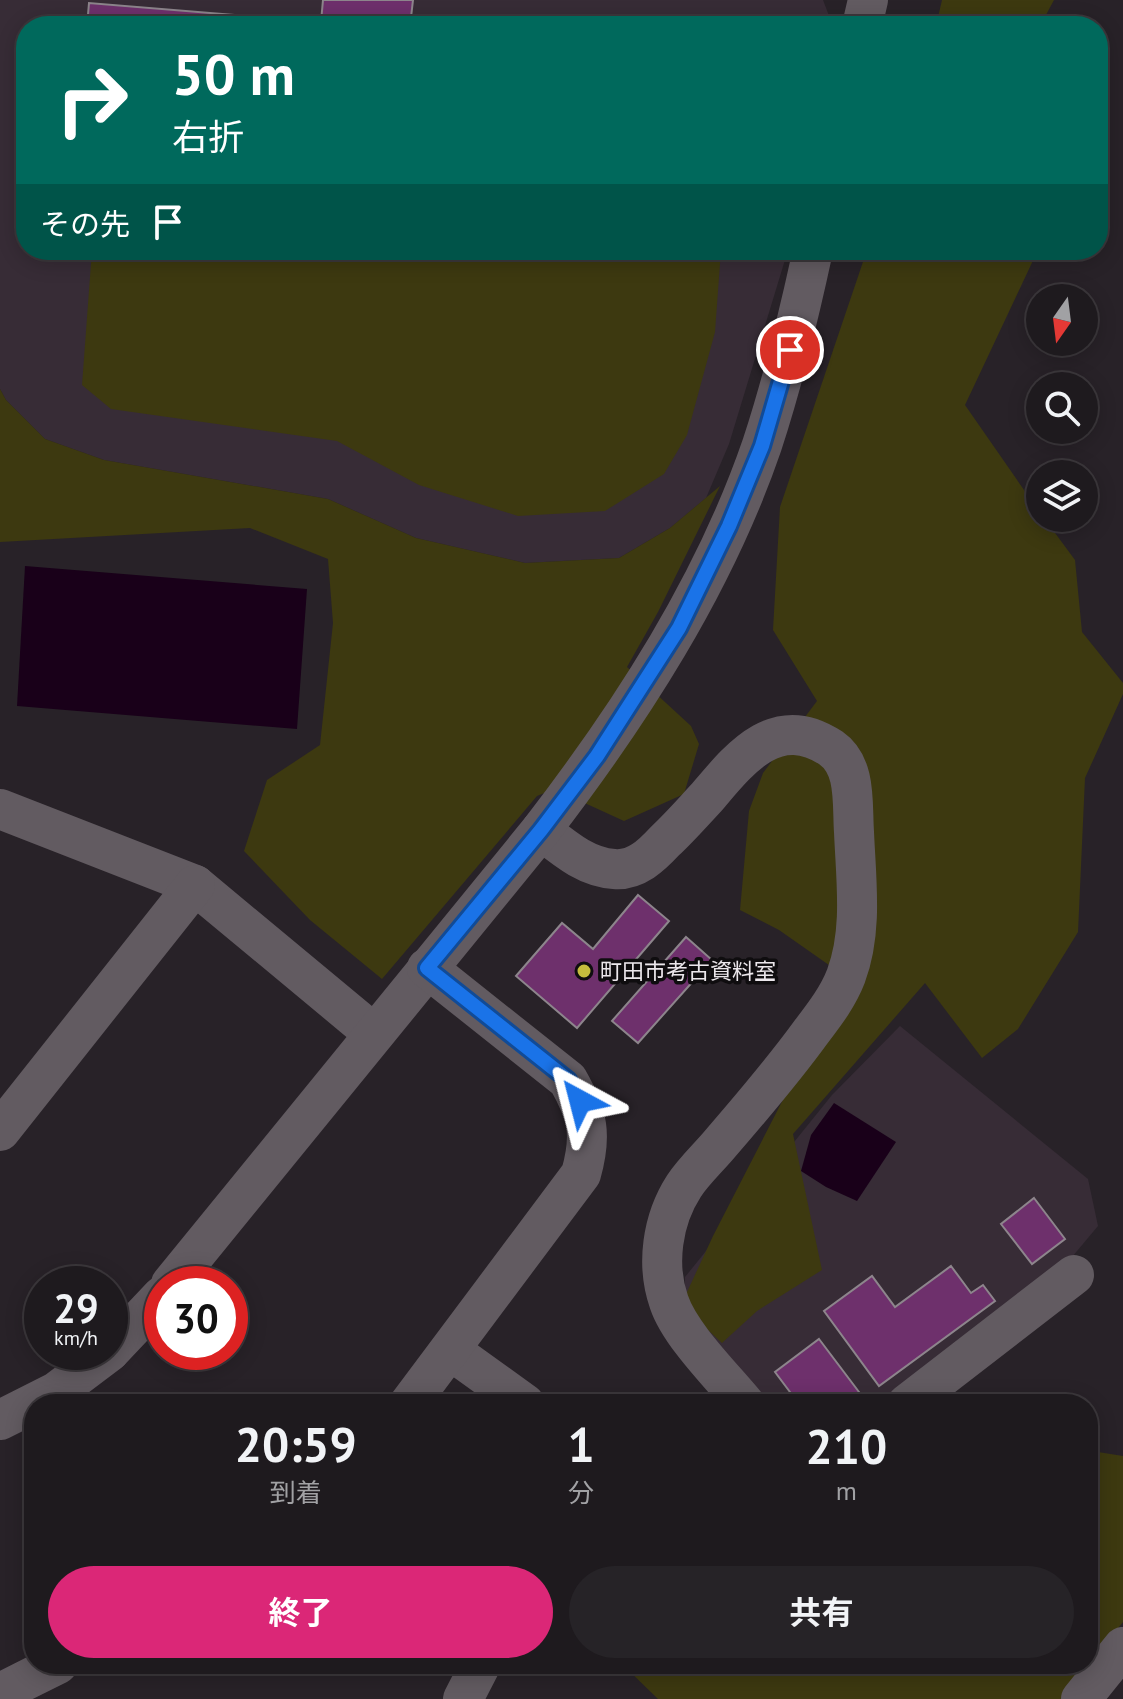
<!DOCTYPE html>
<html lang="ja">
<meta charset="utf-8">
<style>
:root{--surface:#1e1a1e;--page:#262327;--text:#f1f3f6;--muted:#a1a1a4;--line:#3c383c;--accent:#db2777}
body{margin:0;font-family:"PT Sans","Noto Sans JP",sans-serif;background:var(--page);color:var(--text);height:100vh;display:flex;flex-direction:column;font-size:30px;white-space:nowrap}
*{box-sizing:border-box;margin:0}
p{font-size:26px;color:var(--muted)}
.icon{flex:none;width:44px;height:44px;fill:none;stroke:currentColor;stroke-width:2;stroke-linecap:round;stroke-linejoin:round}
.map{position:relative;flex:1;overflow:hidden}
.drawer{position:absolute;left:24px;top:1394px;width:1074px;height:280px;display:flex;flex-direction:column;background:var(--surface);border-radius:32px;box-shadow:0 4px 20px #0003,0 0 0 2px var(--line)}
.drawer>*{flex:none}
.hud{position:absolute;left:16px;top:16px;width:1092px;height:244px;border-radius:32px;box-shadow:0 4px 20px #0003,0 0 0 2px var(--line);background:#00695c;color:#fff;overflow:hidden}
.needle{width:52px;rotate:194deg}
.fabs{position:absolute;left:1026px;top:284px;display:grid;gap:16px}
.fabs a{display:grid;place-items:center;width:72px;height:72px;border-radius:50%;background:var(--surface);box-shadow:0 4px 20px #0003,0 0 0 2px var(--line);font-size:40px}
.speed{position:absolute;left:24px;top:1266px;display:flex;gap:16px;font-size:40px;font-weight:700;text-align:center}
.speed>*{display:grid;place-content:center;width:104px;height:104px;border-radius:50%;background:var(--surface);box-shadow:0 4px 20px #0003,0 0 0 2px var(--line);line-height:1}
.speed small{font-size:20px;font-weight:400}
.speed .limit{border:12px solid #d22;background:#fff;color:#111}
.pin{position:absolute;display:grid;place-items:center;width:68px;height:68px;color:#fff;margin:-34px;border:4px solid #fff;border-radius:50%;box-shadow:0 2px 8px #0007}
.me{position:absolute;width:88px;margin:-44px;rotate:322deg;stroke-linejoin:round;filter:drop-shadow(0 0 6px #0008)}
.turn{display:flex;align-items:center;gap:28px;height:168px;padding:0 24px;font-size:36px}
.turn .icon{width:104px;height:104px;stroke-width:2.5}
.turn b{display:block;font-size:56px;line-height:68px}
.then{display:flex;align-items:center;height:76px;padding:0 24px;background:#0003;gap:16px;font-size:30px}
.eta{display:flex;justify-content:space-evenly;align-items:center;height:136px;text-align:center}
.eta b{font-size:48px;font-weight:700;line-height:56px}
.button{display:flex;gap:16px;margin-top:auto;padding:16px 24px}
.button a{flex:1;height:92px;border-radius:48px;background:var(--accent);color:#fff;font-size:32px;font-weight:700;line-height:92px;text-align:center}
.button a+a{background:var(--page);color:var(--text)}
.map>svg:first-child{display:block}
</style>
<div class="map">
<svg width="1123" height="1699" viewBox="0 0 1123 1699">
<rect width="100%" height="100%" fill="#282228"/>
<!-- built -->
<g fill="#372c36">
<path d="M0 0H823L831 21V26H26V250H788L729 444 706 498 670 528 619 558 525 563 416 538 328 499 104 460 45 439 6 400 0 389Z"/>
<path d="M900 1026 1088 1179 1098 1226 1067 1263 929 1376 886 1404H765L698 1324 685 1294V1277L832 1095Z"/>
</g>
<!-- green -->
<g fill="#3d3910">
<path d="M942 0H1054L1040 26H936Z"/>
<path d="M92 250H721L715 332 687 435 664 474 605 511 518 516 419 485 337 441 111 409 82 385Z"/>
<path d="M867 250 1037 252 965 405 1040 513V518H1044L1075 560 1082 632 1123 683V694L1085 778 1078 932 1018 1029 982 1058 925 983 793 1134 822 1270 757 1311 722 1343 681 1305 713 1236 846 977 779 930 740 910 749 811 763 773 817 701 773 630 780 507Z"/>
<path d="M0 389 6 400 45 439 104 460 328 499 416 538 525 563 619 558 670 528 720 486 658 612 627 667 691 726 699 744 684 794 624 821 554 789 537 796 382 979 310 920 244 851 267 780 320 745 333 623 328 559 250 528 0 542Z"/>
<path d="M1098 1452 1123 1456V1622L1061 1699H658L622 1664H1088V1453Z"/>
</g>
<!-- water -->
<g fill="#190019">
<path d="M25 566 307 589 297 729 17 706Z"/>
<path d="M834 1103 896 1142 857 1201 826 1187 801 1171 811 1135Z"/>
</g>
<!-- building -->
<g fill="#6e306c" stroke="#8d858c" stroke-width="2">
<path d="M323 0H413L410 26H87L89 3 321 22Z"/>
<path d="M638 895 669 921 577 1028 516 976 562 923 593 949Z"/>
<path d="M686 937 712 960 638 1043 612 1021Z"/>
<path d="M1034 1198 1065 1239 1032 1264 1001 1224Z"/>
<path d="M951 1266 971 1293 983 1285 995 1301 879 1386 824 1311 872 1276 895 1307Z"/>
<path d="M819 1339 862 1396 851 1404H799L775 1372Z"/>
</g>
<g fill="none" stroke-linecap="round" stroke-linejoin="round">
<!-- minor -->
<g stroke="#625b61" stroke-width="40">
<path d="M862 26 868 0"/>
<path d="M0 809 195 885 373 1033"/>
<path d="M541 830C564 848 585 867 614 869 636 871 652 855 665 841 680 827 693 812 707 797 740 758 776 712 831 748 857 766 852 804 854 832 856 880 863 931 846 976 838 997 824 1015 811 1032 782 1072 751 1108 719 1145 708 1158 693 1172 684 1186 662 1220 656 1265 669 1302 680 1335 722 1376 745 1404"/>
<path d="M0 1131 195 885"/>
<path d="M171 1284 541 830C631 713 714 585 762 445 783 381 799 315 813 250"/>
<path d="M450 1350 525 1404"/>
<path d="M110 1351 162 1296"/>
<path d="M409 1404 581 1174C592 1135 588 1115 568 1080L427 968"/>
<path d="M907 1404 1074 1275"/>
<path d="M0 1420 56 1392 109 1352"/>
<path d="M0 1693 58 1664"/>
<path d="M463 1699 481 1664"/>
<path d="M1081 1699 1123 1647"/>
</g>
</g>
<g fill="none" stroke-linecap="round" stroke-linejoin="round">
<defs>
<path id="route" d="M580 1101 568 1080 427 968 541 830 597 756 679 628 729 526 762 446 790 350"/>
</defs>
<!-- route casing -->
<use href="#route" stroke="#114b97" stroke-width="20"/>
<!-- route -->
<use href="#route" stroke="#1a73e8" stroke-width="14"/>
</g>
<!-- markers -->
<circle fill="#c5bc3d" stroke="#0f0d0f" stroke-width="3" cx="584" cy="971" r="8"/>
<g text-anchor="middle" stroke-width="7" stroke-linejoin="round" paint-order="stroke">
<!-- poi labels -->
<g font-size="22" fill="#ebe7eb" stroke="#0f0d0f" text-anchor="start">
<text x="600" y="979">町田市考古資料室</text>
</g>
</g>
</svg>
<div class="fabs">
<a><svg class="needle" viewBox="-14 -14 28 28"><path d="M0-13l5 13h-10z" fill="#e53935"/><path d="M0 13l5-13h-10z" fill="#a1a1a4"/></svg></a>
<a><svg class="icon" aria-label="search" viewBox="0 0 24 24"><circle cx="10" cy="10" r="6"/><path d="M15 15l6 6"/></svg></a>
<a><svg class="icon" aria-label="layers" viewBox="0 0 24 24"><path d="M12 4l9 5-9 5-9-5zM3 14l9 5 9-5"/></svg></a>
</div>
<div class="speed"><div>29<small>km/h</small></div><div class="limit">30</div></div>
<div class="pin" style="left:790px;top:350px;background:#d93025"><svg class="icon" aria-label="arrive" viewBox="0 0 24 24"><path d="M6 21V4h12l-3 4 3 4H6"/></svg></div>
<svg class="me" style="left:580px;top:1101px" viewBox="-20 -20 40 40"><path d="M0-17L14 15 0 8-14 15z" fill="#1a73e8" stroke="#fff" stroke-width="4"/></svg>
<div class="hud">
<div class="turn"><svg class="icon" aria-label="right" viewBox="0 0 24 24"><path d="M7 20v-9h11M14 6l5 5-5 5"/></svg><div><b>50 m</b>右折</div></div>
<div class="then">その先<svg class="icon" aria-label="arrive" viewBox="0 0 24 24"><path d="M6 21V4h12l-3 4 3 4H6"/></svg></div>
</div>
<section class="drawer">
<div class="eta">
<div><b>20:59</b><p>到着</p></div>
<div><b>1</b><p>分</p></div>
<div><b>210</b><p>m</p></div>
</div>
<div class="button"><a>終了</a><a>共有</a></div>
</section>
</div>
